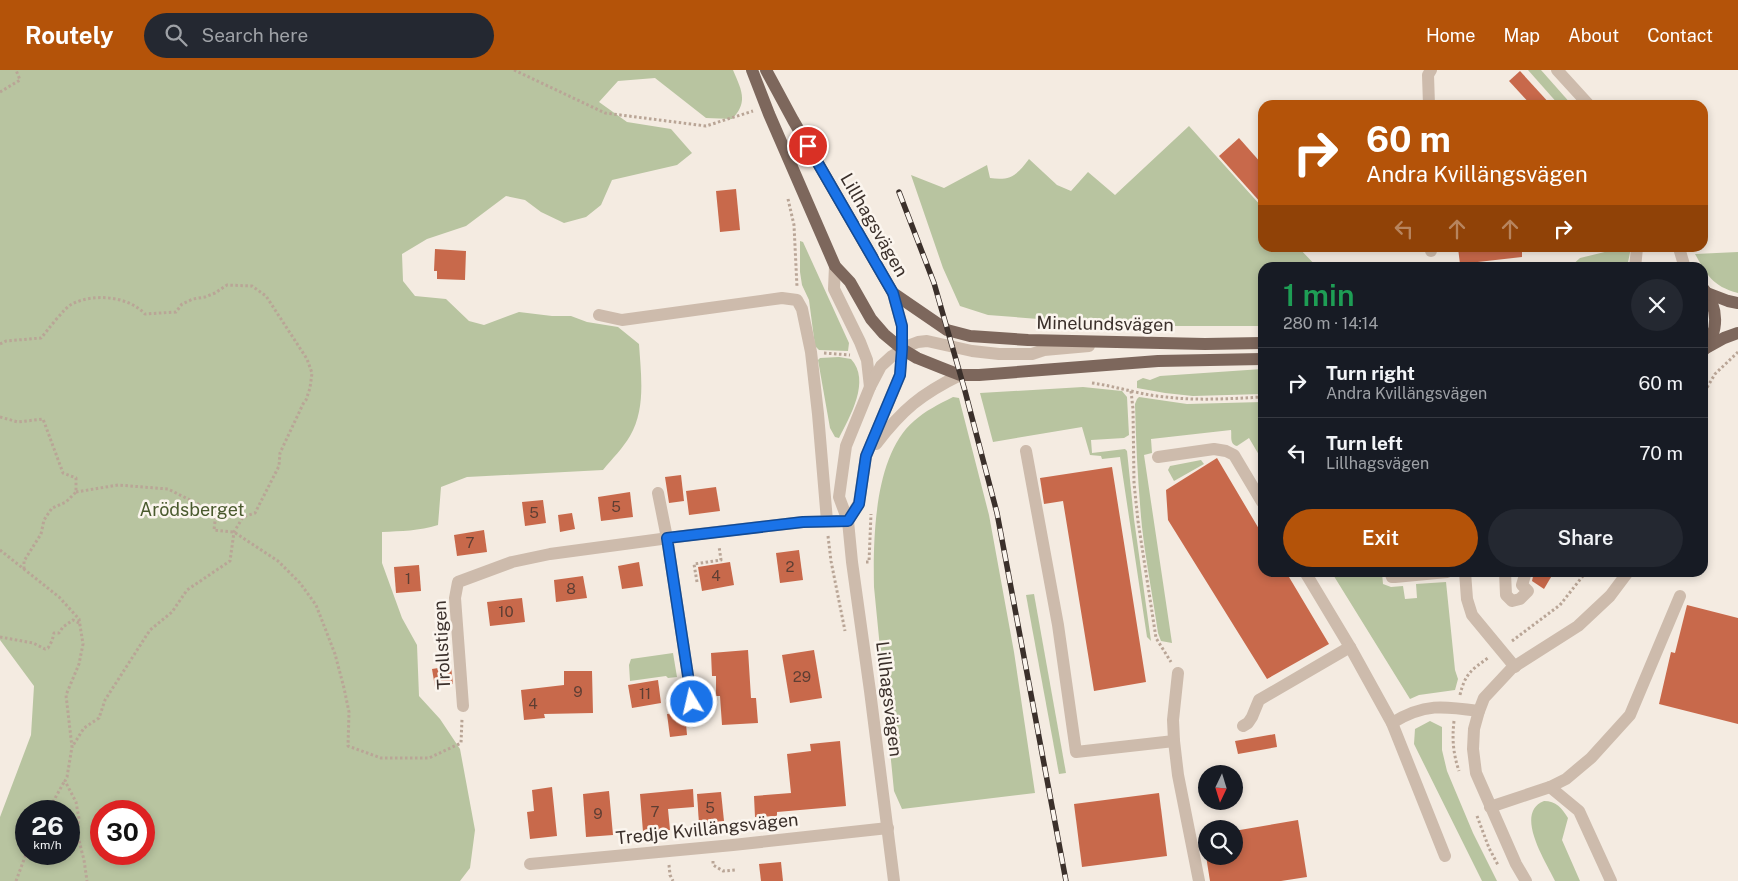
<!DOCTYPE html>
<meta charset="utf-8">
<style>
:root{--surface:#171b24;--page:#242831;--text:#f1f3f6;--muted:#9ea1a6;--line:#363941;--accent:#b45309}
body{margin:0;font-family:"Public Sans",sans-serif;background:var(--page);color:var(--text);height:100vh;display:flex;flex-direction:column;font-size:19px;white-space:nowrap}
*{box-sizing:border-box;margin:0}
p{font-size:16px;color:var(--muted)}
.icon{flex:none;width:28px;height:28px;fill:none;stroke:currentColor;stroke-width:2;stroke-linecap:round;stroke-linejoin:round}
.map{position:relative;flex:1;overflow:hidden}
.drawer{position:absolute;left:1258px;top:192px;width:450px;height:315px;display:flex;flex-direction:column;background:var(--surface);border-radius:15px;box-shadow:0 2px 8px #0003}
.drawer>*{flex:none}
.hud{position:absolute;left:1258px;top:30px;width:450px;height:152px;border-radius:15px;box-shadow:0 2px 8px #0003;background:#b45309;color:#fff;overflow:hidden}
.needle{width:32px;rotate:184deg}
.buttons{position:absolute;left:1198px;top:695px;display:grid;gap:10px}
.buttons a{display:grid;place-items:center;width:45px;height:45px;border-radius:50%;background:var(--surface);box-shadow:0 2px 8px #0003;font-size:25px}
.speed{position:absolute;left:15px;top:730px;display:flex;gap:10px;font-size:25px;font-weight:700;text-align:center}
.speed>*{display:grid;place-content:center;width:65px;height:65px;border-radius:50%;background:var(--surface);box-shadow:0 2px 8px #0003;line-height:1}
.speed small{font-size:12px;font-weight:400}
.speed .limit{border:8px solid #d22;background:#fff;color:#111}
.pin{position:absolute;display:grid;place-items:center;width:42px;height:42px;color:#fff;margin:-21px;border:2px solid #fff;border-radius:50%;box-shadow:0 1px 5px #0007}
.me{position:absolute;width:55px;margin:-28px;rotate:351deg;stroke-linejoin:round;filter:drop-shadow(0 0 4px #0008)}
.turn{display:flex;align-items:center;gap:18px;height:105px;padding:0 25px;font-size:22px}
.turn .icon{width:65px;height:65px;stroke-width:2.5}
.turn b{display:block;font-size:35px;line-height:42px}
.lanes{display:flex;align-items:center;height:48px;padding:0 25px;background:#0003;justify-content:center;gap:25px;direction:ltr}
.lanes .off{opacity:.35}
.round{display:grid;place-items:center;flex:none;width:52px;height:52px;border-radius:26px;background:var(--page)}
.overview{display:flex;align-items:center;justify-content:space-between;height:85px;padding:0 25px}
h1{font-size:30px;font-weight:600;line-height:38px;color:#1e9e55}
.action{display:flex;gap:10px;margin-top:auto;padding:10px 25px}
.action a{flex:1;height:58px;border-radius:30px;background:var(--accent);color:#fff;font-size:20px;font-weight:600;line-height:58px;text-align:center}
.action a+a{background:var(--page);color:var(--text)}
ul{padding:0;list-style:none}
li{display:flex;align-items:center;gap:15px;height:70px;padding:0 25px;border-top:1px solid var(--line)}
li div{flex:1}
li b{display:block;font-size:19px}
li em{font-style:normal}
header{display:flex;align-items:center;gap:30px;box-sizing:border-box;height:70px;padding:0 25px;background:var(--accent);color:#fff}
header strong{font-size:24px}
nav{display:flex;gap:28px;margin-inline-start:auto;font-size:18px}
.search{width:350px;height:45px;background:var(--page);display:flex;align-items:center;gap:12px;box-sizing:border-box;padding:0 18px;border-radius:28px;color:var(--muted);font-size:19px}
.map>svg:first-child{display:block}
</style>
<header>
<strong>Routely</strong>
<div class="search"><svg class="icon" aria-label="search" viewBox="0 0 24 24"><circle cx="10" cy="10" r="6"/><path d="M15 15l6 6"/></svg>Search here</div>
<nav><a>Home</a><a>Map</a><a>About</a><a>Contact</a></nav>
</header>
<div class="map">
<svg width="1738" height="811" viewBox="0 0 1738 811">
<rect width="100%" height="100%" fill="#f4ebe1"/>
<!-- green -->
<g fill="#b8c4a0" fill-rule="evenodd">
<path d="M0 0H733C741 19 749 32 732 49L706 48 655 8 618 11 599 32 627 52 671 59 692 83 677 95 612 110 601 135 586 147 564 153 541 142 525 130 506 126 466 156 427 169 402 184 403 211 415 226 446 229 469 251 484 255 519 242 552 246H571L587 252 618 257 639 274C641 305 646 339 630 366 623 378 612 389 603 400L467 407 441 417 438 455C419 461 401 461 382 462V493L402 548 417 575 419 626 440 649 460 679 475 760 470 798 460 811H0V747L31 665 34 616 0 570ZM26 741H69V784H26ZM101 741H144V784H101Z"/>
<path d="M1528 0H1541L1572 35H1559Z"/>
<path d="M1189 56 1262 137V178H1299L1317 197 1262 198V256H1128L988 245 960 236 943 198 911 105 944 118 987 95 990 108C1011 111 1017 105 1029 89L1057 115 1071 121 1088 102 1115 125Z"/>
<path d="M800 171 803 172 849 273 848 281 819 280 815 276 809 230 802 215 800 202Z"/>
<path d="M1613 178H1631L1627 197 1569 198 1580 188 1613 180Z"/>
<path d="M1738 182V223C1712 216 1707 205 1695 184Z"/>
<path d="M839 287 851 289C871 311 850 346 839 368L835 367 830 358 818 290 820 288Z"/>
<path d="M1262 299V324L1193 326 1165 323 1137 318V311L1143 308 1150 310 1160 306Z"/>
<path d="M1083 317 1122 321 1127 327 1129 365 1124 368 1091 370 1092 383 1125 379 1127 381 1134 449 1151 571 1147 567 1120 387 1102 389 1101 386 1090 385 1082 357 993 372 980 323Z"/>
<path d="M953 327 959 328 989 445 1014 582 1035 723 902 739 894 721 874 517C873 469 874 385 914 351 925 341 939 334 953 327Z"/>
<path d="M1139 327 1187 334 1262 332V390L1249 368 1237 376C1229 374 1232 365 1231 360L1151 369 1152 383 1144 385 1172 573 1161 571 1158 563C1153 528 1146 492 1142 457 1138 416 1136 375 1135 334L1137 329Z"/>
<path d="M1201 390 1204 394 1174 411 1168 400 1170 396Z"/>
<path d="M1332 503H1382L1383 514 1391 517 1403 516 1405 529 1417 528 1416 514 1446 512 1455 600 1458 609 1455 620 1419 625 1410 629Z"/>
<path d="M1034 524 1066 703 1059 704 1026 525Z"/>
<path d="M673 583 677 607 668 608 666 606 630 611 629 595 631 589Z"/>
<path d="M1430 651 1442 657V680L1447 701 1473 763 1497 811H1482L1414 674 1415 659Z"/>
<path d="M1544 731C1556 731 1562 738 1568 748L1562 770 1580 811H1555C1547 793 1513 743 1544 731Z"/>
</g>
<!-- building -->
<g fill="#c8694b">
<path d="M1520 1 1551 35H1531L1509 11Z"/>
<path d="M1239 68 1262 94V134L1219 86Z"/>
<path d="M736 119 740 160 720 162 716 121Z"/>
<path d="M1458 178H1522V187L1460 194Z"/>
<path d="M435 179 466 181 465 210 437 209V201H434Z"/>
<path d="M1217 388 1262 464V502H1286L1329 574 1267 609 1168 450 1166 420Z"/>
<path d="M1112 397 1146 612 1094 621 1063 431 1044 434 1040 408Z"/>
<path d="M681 405 684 431 669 433 665 407Z"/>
<path d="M716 417 720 441 689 445 686 421Z"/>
<path d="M630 422 633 447 601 451 598 427Z"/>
<path d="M543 430 546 453 525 456 522 432Z"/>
<path d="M572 443 575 459 560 462 558 445Z"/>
<path d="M484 460 487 482 457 486 454 465Z"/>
<path d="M799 480 803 510 780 513 776 483Z"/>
<path d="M639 492 643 516 622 519 618 496Z"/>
<path d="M730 492 734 515 702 521 698 497Z"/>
<path d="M419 495 421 521 396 523 394 497Z"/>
<path d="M1534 502H1554L1544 519 1532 511Z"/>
<path d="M583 506 587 528 556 532 554 510Z"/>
<path d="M522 528 525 552 490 556 487 532Z"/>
<path d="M1687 535 1738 548V654L1659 634 1671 582 1675 583Z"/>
<path d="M748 580 751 628H756L758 653 722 655 720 626H716V606H712L711 583Z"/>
<path d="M814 580 822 628 790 633 782 585Z"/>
<path d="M451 596 453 614 435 617 432 599Z"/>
<path d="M564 601H592L593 643 544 644 545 648 524 650 521 620 564 615Z"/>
<path d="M658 610 661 633 632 638 628 615Z"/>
<path d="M685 642 687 665 670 667 667 644Z"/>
<path d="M1275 664 1277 677 1238 684 1235 671Z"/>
<path d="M840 671 846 736 777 742V746L755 747 754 726 791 723 787 684 811 681 810 674Z"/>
<path d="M552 717 557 766 530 769 527 742 534 741 532 720Z"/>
<path d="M693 719 694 737 668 739 670 760 643 762 640 724Z"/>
<path d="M609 721 613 765 586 767 583 724Z"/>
<path d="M721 722 724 751 699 754 697 724Z"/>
<path d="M1159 723 1167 786 1082 797 1074 734Z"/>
<path d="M1298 750 1307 807 1281 811H1210L1206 786H1234V761Z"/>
<path d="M781 792 783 811H761L759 794Z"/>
</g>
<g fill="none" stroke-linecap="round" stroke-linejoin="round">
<!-- path -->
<g stroke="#b9a596" stroke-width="3" stroke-dasharray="2.5 2.5" stroke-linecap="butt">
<path d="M514 0 605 43 706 56 753 41"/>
<path d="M0 22 20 10 16 0"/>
<path d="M788 129 794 155 797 217"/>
<path d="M0 274 6 271 41 268C48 260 64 238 72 234 94 223 128 226 145 244L176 242 182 234 193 229 205 227 215 223 227 215 252 216 266 226 307 289 312 303 310 318 306 330 303 334 280 383 279 396 255 443 243 447 234 462 230 491 187 520 172 542 150 560 105 630 99 648 84 658 72 677"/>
<path d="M824 283 850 285"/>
<path d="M1092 313C1114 316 1135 323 1157 326 1192 331 1227 329 1262 327"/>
<path d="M1131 321 1133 339 1134 413 1138 451 1156 568 1171 592"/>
<path d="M1702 326 1715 304 1738 282"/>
<path d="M0 347 18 352 43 349 63 403 76 408V422L66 432 52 438 44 450 41 464 24 491V499"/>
<path d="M76 422 118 415 168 419 216 443 214 460 234 462 278 491 300 513 316 535 335 584 344 618 349 642 348 676 381 688H429L461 673 462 649"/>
<path d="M828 466 831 491 845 561"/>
<path d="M0 480 59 527 79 549 83 574 79 594 66 625 72 677 67 707 65 711 76 732 79 749 77 763 84 790 87 811"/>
<path d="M866 492H869L871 444"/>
<path d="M697 512 694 494 721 490 719 476"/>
<path d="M0 567 33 573 45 579 48 578 52 571 54 563H59L63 557 73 550 79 553"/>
<path d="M1512 571 1560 535 1586 502"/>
<path d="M1460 625C1465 604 1471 600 1488 588"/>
<path d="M1454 651C1452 669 1453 683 1459 701"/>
<path d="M48 741 64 712"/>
<path d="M1477 746 1489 778 1498 795"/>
<path d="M713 791V795L723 801 735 800"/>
<path d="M669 795 670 805 673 811"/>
<path d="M16 811 26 784"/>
</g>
<!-- minor -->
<g stroke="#cdbbac" stroke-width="12">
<path d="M1557 0 1589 35"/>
<path d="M1429 35 1428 5 1431 0"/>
<path d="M1431 178V181"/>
<path d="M1679 178 1685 198"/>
<path d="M835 196 834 219 860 272 867 290 870 317"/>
<path d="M1635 198 1637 178"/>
<path d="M599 245 622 250 782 228 797 230 802 239 811 282 818 344 827 451"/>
<path d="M876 374C902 340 921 324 960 305"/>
<path d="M1026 381 1058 555 1076 682 1174 671"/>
<path d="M1158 387 1214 379 1226 381 1234 385 1262 432"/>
<path d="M658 423 667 468 692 632"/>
<path d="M848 451 859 433 866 386 900 305 902 279V256L893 223"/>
<path d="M1305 502 1350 577 1392 653 1445 786"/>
<path d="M1390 502 1392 507H1395L1447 502"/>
<path d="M1465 502 1467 529 1472 545 1515 597"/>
<path d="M1505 502 1506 525 1512 531 1520 529 1528 521 1522 515 1526 502"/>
<path d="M1178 603 1173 650 1174 671 1178 705 1199 811"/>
<path d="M463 636 455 528 458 512 512 492 550 484 691 465 803 452 848 451"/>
<path d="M1392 653C1424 633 1444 636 1479 641"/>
<path d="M1243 656 1248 653 1252 647 1259 630 1350 577"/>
<path d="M1550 717 1579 741 1611 811"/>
<path d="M1490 737 1550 717 1566 709 1591 688 1630 645 1680 526"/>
<path d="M530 794 733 775 888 758"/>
<path d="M894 811 870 621 852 492 848 451 839 427 846 376 870 317 881 296 892 286 910 275 918 272 927 271 972 281 999 284H1032L1044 280 1089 276"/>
<path d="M1526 811 1516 794 1476 703 1473 679 1474 659 1479 641 1484 628 1512 598 1578 556 1610 526 1628 502"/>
</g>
<!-- major -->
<g stroke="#7d675c" stroke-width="12">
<path d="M752 0 769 44 835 196 850 212 871 249 884 264 902 279 917 288 942 298 960 305H979L1158 291 1262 289"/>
<path d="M766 0 793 50 893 223 947 260 970 266 1028 270 1205 274 1262 273"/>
<path d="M1702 217C1719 237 1720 262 1702 282"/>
<path d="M1707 223 1728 231 1738 233"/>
<path d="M1706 278 1724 268 1738 263"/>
</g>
<defs>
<path id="rail" d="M899 122 934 213 965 321 997 443 1066 811"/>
</defs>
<!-- rail casing -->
<use href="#rail" stroke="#3b302b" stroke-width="5.5"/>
<!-- rail -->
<use href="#rail" stroke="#fbf5ee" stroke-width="4" stroke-dasharray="11" stroke-linecap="butt"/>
</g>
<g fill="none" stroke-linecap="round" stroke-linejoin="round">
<defs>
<path id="route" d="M692 632 667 468 803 452 848 451 859 434 866 386 900 305 902 279V256L893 223 808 76"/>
</defs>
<!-- route casing -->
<use href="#route" stroke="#114b97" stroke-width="12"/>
<!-- route -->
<use href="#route" stroke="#1a73e8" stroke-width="9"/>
</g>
<g text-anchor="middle" stroke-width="5" stroke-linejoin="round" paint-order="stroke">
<!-- number labels -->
<g font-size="15" fill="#5e3e33">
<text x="616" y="442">5</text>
<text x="534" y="448">5</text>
<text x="470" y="478">7</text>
<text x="790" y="502">2</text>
<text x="716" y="511">4</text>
<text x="408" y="514">1</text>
<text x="571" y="524">8</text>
<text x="506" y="547">10</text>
<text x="802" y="612">29</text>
<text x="578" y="627">9</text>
<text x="645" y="629">11</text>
<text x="533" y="639">4</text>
<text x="710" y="743">5</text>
<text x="655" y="747">7</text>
<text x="598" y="749">9</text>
</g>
<!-- street labels -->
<g font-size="18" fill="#3b302b" stroke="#fbf5ee">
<text transform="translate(874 155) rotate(60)" y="6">Lillhagsvägen</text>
<text transform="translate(1105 254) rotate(1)" y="6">Minelundsvägen</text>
<text transform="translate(442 575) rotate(-93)" y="6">Trollstigen</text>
<text transform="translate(889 629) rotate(83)" y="6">Lillhagsvägen</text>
<text transform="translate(707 759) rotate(-6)" y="6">Tredje Kvillängsvägen</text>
</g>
<!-- park labels -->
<g font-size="18" fill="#4a5a2e" stroke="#fbf5ee">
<text x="192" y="446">Arödsberget</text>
</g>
</g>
</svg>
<div class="buttons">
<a><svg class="needle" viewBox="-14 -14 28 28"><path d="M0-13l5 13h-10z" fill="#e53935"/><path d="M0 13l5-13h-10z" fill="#9ea1a6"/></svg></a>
<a><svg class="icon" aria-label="search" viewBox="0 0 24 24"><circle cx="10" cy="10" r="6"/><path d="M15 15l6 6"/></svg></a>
</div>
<div class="speed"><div>26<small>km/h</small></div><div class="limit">30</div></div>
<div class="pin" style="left:808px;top:76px;background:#d93025"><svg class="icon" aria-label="arrive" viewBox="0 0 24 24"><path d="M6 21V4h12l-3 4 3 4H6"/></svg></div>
<svg class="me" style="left:692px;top:632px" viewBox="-20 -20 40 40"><circle r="17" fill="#1a73e8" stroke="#fff" stroke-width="3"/><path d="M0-11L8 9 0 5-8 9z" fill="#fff"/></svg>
<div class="hud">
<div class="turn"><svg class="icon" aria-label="right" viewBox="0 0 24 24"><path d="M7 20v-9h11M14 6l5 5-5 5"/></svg><div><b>60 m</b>Andra Kvillängsvägen</div></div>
<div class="lanes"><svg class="icon off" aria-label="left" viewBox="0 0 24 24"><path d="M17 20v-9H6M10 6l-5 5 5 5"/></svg><svg class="icon off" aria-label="ahead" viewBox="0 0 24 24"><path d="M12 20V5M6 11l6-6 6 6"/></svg><svg class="icon off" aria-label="ahead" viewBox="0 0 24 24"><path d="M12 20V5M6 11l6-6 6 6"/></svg><svg class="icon" aria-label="right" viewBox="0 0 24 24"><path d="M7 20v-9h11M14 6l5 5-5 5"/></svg></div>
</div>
<section class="drawer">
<div class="overview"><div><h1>1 min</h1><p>280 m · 14:14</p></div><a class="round"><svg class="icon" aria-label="close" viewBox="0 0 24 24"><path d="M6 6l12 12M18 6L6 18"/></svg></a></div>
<ul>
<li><svg class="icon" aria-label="right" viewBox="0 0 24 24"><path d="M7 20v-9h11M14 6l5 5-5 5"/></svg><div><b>Turn right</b><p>Andra Kvillängsvägen</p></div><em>60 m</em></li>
<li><svg class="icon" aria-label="left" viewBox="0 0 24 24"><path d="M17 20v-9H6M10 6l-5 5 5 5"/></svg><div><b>Turn left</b><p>Lillhagsvägen</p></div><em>70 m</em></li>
</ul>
<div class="action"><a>Exit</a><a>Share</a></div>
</section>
</div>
